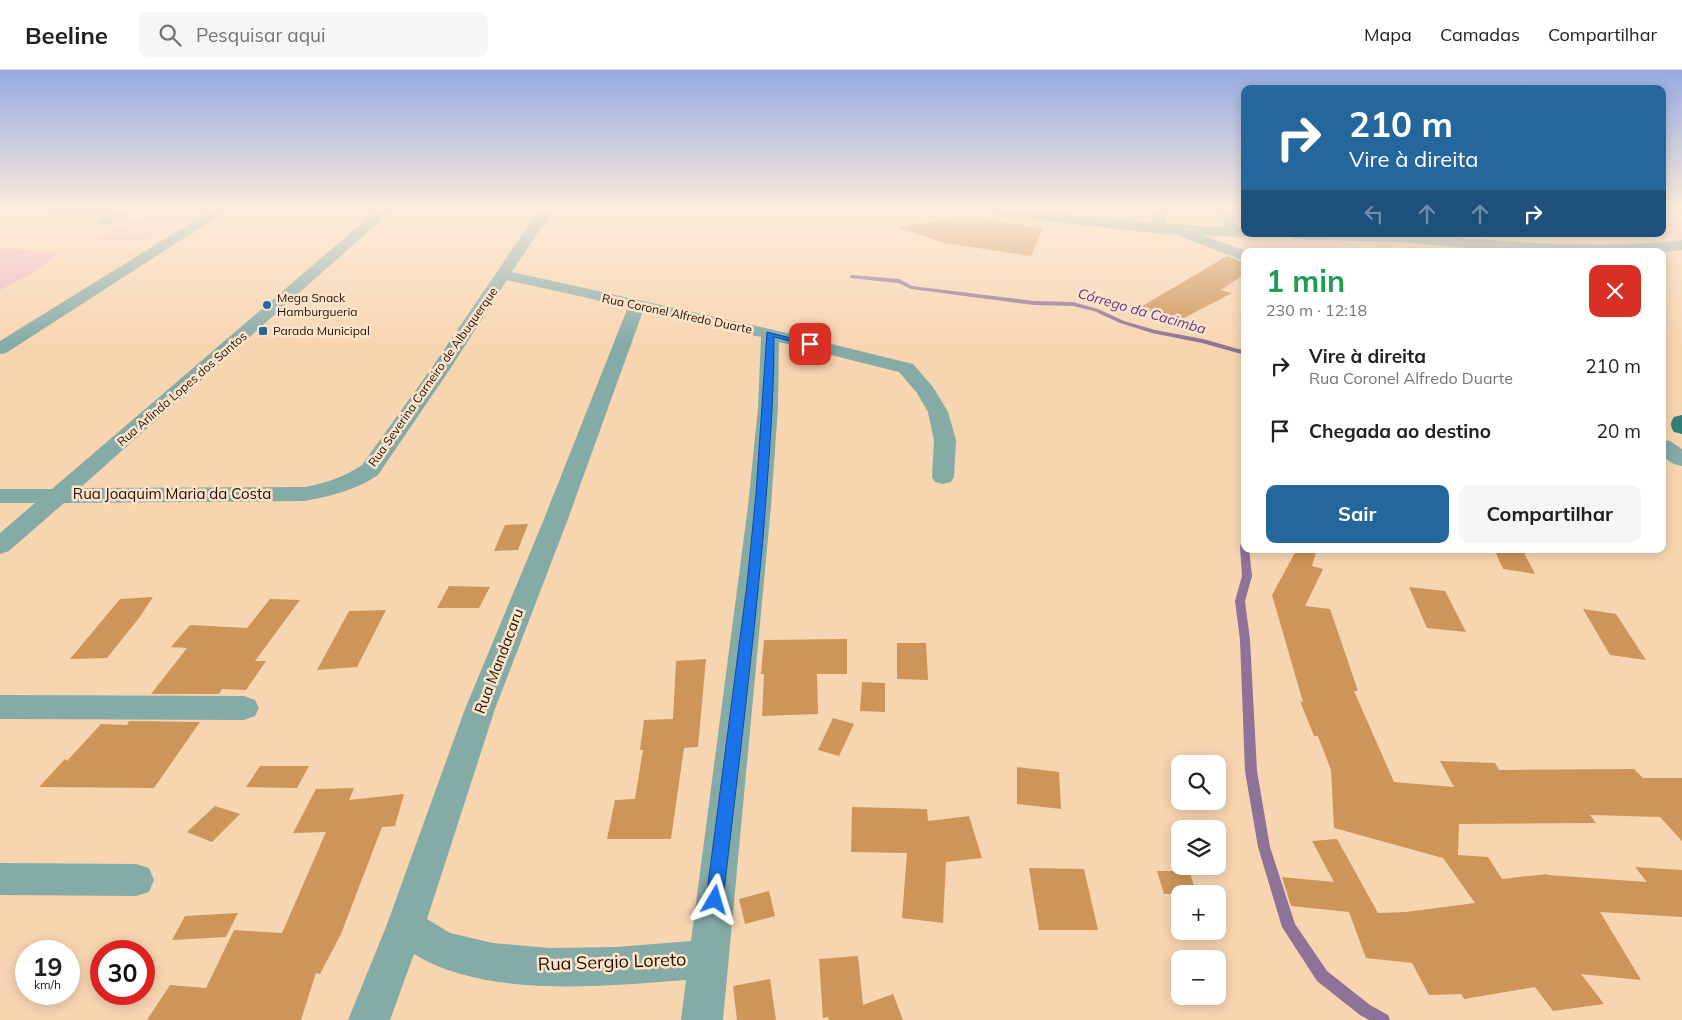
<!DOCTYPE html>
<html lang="pt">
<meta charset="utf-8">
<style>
:root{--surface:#fff;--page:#f6f6f6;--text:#202124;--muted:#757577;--line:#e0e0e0;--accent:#25669c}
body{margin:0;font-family:Mulish,sans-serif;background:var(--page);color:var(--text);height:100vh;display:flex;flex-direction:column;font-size:19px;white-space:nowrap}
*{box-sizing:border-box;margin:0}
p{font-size:16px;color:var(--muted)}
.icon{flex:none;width:28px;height:28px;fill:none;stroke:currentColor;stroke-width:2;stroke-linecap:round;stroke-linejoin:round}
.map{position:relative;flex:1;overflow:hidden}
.details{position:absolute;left:1241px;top:178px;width:425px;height:305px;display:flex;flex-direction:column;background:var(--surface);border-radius:10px;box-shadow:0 2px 12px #0003}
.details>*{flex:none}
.hud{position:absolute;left:1241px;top:15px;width:425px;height:152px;border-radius:10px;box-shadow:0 2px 12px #0003;background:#25669c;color:#fff;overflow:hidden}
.fabs{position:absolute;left:1171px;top:685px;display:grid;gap:10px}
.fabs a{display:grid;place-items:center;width:55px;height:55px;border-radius:10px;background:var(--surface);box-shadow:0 2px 12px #0003;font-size:25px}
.speed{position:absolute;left:15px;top:870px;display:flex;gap:10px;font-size:25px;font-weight:700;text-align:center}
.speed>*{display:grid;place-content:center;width:65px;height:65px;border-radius:50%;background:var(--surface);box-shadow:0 2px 12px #0003;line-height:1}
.speed small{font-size:12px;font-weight:400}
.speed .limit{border:8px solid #d22;background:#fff;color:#111}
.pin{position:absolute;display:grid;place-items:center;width:42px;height:42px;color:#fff;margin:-21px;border-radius:10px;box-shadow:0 2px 8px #0006}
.me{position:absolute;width:55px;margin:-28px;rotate:7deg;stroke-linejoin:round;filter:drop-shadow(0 0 4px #0008)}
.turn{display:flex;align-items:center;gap:18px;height:105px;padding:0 25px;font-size:22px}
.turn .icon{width:65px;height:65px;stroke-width:2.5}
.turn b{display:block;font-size:35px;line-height:42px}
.lanes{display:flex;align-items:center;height:48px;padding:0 25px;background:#0003;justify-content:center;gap:25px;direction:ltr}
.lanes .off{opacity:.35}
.round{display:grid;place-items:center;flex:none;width:52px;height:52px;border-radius:10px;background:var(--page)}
.summary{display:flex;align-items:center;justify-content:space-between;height:85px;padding:0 25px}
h1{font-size:30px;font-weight:700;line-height:38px;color:#1e9e55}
.action{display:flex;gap:10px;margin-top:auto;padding:10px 25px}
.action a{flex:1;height:58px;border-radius:10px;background:var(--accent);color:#fff;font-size:20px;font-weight:700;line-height:58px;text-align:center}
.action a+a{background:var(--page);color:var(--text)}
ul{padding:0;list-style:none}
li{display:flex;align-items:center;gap:15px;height:65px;padding:0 25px}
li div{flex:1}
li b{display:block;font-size:19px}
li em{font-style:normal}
header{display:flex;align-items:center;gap:30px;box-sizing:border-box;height:70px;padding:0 25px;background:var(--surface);border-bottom:1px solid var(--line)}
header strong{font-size:24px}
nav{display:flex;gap:28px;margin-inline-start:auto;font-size:18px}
.search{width:350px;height:45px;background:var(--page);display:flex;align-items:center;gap:12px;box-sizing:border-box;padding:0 18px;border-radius:10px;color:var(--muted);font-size:19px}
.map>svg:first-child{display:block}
</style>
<header>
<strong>Beeline</strong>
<div class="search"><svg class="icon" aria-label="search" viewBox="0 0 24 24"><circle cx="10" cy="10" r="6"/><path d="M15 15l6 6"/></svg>Pesquisar aqui</div>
<nav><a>Mapa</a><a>Camadas</a><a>Compartilhar</a></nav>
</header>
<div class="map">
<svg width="1682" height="950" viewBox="0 0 1682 950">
<rect width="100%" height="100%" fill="#f8d5b1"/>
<!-- built -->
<path fill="#f8c590" d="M46 141H119L99 151 25 149Z"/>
<!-- green -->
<g fill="#f0b8c1">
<path d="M1663 141H1682V168L1663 169 1651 164H1662Z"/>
<path d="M143 144H192L147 171H94Z"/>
<path d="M0 178 59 183 36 201 0 220Z"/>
</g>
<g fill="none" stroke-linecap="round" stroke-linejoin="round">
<!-- stream -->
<g fill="#8e7298" fill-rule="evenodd">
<path d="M852 205 899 209 912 216 1034 231 1073 232 1098 239 1124 251 1155 260 1203 269 1245 281V285L1202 273 1152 263 1120 253 1094 241 1073 236 1034 235 911 219 898 213 850 208V206Z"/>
<path d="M1245 469V479H1249L1252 506 1245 531 1250 570 1257 701 1270 777 1295 854 1327 901 1370 935 1388 945 1390 950H1369L1360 945 1317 911 1282 857 1258 777 1245 701 1240 570 1235 531 1242 506 1240 477 1242 470Z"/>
</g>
</g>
<!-- building -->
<g fill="#cd9559">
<path d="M959 148H976L1043 158 1031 186 944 173 896 157Z"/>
<path d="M1227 186 1245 193V204L1221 220 1232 223 1180 250 1139 238Z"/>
<path d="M528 454 518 480 494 481 505 455Z"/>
<path d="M1297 479H1317L1312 496 1323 499 1305 536 1330 539 1358 621H1354L1394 712 1454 717 1440 691 1495 693 1499 700 1634 699 1643 708H1682V771L1660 747 1590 745 1596 753 1459 754 1458 785 1488 787 1502 809 1547 804 1548 805 1647 812 1635 797 1682 800V847L1600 842 1641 910 1581 904 1604 934 1553 941 1535 917 1464 929 1461 924 1429 925 1412 893 1366 888 1349 842 1291 836 1282 807 1334 812 1312 771 1337 769 1378 843 1406 842 1475 833 1443 788 1334 758 1331 700 1318 666H1314L1300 631 1303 632 1272 525Z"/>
<path d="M1494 479H1522L1535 504 1503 499Z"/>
<path d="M449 516 490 517 479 538H437Z"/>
<path d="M1409 517 1445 521 1466 562 1427 558Z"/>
<path d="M153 527 139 548 107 588 70 589 120 529Z"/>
<path d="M270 529 300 530 255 591H266L246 620 222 619 219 624H151L187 578 171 577 190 555 247 558Z"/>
<path d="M1583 539 1616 544 1646 590 1610 585Z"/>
<path d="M386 540 357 597 317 600 349 541Z"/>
<path d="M847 569V604H817L818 644 762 646 764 604H761L764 570Z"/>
<path d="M897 573H926L928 610 897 609Z"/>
<path d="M706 589 698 677 684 678 671 769H607L615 730 635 729 643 680H640L644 650 673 649 676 591Z"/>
<path d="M862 612 885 613V642L860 641Z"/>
<path d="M833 648 854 654 839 686 818 680Z"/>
<path d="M129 651 200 652 154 718 39 717 65 689 67 691 101 654 127 655Z"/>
<path d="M260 696H309L297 718 246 717Z"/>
<path d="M1017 697 1059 702 1061 739 1017 734Z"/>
<path d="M354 718 349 730 404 724 395 756 382 757 341 864 320 904 316 903 301 950H147L170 915 206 918 234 860 282 863 326 762 293 763 316 719Z"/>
<path d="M215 736 240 744 212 772 187 762Z"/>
<path d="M852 737 927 739 928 751 969 746 982 788 946 792 943 853 902 848 907 783 851 782Z"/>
<path d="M1029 798 1084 799 1098 860H1039Z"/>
<path d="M1157 801H1189L1197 824H1164Z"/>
<path d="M769 821 775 846 745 854 739 829Z"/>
<path d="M238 843 226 867 172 870 185 846Z"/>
<path d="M858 886 863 935 893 924 903 950H829L828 947 823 948 819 889Z"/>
<path d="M770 909 776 950H737L733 916Z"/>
</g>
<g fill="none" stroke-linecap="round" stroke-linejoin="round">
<!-- minor -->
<g fill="#85aba7" fill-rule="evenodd">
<path d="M116 141H133L109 155H99L97 152Z"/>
<path d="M210 141H226L6 283 0 284V271Z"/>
<path d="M376 141H391L80 418 305 417C326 413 344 407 362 395L433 296 526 159 541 141H555L537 164 512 202 770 259 913 294 933 317 948 342 956 370 954 407 951 412 943 414 935 412 932 407 934 370 928 342 917 323 899 302 779 272 778 338 771 436 723 950H681L686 910C604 916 487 929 414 884L390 950H348L386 857 465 639 544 449 628 237 507 210 450 299 378 405C356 420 331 426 305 431L64 433 9 481 0 484V463L35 433H0V419H52ZM643 241 761 267 758 338 748 436 691 871 616 877 549 878 493 873 450 863 427 849 495 639 568 449Z"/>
<path d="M1150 141H1163L1168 159 1166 162H1156Z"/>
<path d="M1221 141H1234L1238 162 1236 165H1226Z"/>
<path d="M1179 157 1246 181 1245 191 1174 164 1172 161 1174 158Z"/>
<path d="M1662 370 1670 371 1682 379V396L1674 394 1662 386Z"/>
<path d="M0 625 244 626 255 630 259 638 255 646 244 650 0 649Z"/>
<path d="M0 793 136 794 149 798 154 810 149 822 136 826 0 825Z"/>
</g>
<!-- tertiary -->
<g fill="#85aba7" fill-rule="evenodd">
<path d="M993 141H1037L1161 154 1245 157V164H1252L1245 167 1161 164 1000 145 995 144Z"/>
<path d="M1287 164C1419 155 1550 186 1682 170V180L1662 182 1504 181 1398 172 1295 169 1289 167Z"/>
</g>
<!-- primary -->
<path fill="#2e817a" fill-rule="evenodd" d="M1682 345V364L1674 362C1670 356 1670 353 1674 347Z"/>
</g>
<!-- sky -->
<linearGradient id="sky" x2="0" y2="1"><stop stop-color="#96aae2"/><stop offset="0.51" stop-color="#fcecdc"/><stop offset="1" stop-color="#fcecdc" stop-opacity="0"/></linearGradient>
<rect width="1682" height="274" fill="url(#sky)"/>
<!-- route -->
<path fill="#1a73e8" stroke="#114b97" d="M767 262 814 274 810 276 774 267C774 334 768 401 763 468 752 589 737 709 723 830L721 835 715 837 709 835 706 830 747 514 756 424Z"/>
<!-- markers -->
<g fill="#25669c" stroke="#fce4cc" stroke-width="2">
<circle cx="267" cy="235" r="5"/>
<rect x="258" y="256" width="10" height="10" rx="2.5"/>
</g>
<g text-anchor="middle" stroke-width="5" stroke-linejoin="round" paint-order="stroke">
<!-- far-poi labels -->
<g font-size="12" fill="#261100" stroke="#fce4cc" text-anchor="start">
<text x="277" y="232">Mega Snack<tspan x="277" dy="14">Hamburgueria</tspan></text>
<text x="273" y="265">Parada Municipal</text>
</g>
<!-- far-street labels -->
<g font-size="12" fill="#261100" stroke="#fce4cc">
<text transform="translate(677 244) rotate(12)" y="4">Rua Coronel Alfredo Duarte</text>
<text transform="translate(433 307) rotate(-55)" y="4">Rua Severina Carneiro de Albuquerque</text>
<text transform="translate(182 319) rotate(-41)" y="4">Rua Arlinda Lopes dos Santos</text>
</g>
<!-- far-water labels -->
<g font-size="14" font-style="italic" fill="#603781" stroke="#fce4cc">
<text transform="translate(1142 241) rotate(16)" y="5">Córrego da Cacimba</text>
</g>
<!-- street labels -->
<g font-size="15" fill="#261100" stroke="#fce4cc">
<text x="172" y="429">Rua Joaquim Maria da Costa</text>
<text transform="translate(499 591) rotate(-69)" y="5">Rua Mandacaru</text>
</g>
<!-- near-street labels -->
<g font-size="18" fill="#261100" stroke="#fce4cc">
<text transform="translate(612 892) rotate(-2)" y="6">Rua Sergio Loreto</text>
</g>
</g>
</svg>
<div class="fabs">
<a><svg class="icon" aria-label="search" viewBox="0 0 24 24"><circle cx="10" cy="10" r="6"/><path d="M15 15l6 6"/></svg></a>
<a><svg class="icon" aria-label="layers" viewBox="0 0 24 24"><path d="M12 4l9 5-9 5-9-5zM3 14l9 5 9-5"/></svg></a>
<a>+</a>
<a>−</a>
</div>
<div class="speed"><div>19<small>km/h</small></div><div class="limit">30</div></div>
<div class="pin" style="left:810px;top:274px;background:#d93025"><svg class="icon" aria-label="arrive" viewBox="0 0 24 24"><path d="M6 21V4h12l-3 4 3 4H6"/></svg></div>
<svg class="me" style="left:715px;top:830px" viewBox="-20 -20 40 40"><path d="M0-17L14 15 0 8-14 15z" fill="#1a73e8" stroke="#fff" stroke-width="4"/></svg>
<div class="hud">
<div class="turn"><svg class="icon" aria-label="right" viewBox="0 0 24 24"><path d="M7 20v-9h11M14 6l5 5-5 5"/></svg><div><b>210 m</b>Vire à direita</div></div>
<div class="lanes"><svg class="icon off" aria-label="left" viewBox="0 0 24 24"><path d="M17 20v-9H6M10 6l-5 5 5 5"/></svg><svg class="icon off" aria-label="ahead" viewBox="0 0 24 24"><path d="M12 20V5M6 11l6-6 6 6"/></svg><svg class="icon off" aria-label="ahead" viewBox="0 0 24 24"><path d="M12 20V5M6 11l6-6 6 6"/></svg><svg class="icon" aria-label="right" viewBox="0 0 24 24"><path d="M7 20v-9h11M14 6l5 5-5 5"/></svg></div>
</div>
<section class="details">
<div class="summary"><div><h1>1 min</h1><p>230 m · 12:18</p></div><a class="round" style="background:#d93025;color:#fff"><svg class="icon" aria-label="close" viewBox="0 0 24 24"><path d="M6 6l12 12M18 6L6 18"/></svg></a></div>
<ul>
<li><svg class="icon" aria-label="right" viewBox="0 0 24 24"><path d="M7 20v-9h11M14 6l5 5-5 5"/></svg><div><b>Vire à direita</b><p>Rua Coronel Alfredo Duarte</p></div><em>210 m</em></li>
<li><svg class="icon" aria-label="arrive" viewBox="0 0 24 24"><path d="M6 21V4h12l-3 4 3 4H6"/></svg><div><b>Chegada ao destino</b></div><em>20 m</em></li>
</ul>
<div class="action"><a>Sair</a><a>Compartilhar</a></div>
</section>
</div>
